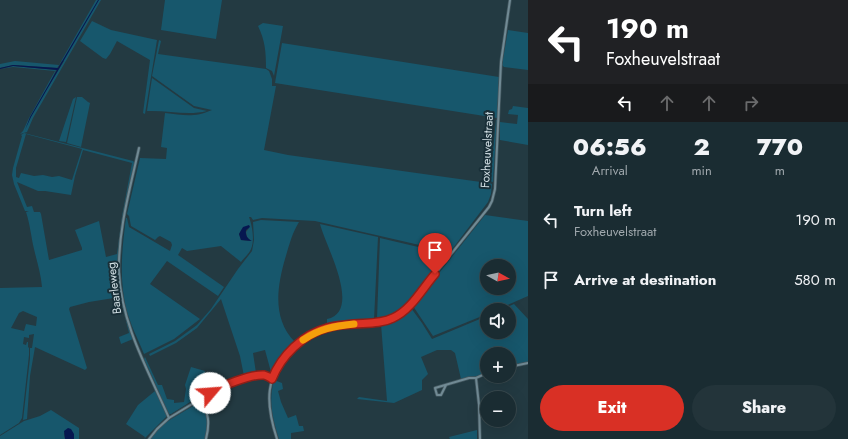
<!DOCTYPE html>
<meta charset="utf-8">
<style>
:root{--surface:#1a2c32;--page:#23343a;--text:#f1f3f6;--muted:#9fa7ac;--line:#38484d;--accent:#d93025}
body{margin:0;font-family:Jost,sans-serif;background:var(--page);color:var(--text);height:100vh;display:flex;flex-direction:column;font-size:15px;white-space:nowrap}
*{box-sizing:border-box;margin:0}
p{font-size:13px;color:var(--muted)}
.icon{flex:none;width:22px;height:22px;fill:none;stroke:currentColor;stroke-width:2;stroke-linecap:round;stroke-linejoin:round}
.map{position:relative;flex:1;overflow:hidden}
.sheet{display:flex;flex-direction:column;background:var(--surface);width:320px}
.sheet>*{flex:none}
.guide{background:#202124;color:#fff;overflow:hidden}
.needle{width:26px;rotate:98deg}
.fabs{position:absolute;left:480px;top:259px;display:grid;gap:8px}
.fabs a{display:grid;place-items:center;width:36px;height:36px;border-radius:50%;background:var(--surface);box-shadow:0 4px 16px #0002,0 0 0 1px var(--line);font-size:20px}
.pin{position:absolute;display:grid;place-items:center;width:34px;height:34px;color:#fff;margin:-41px -17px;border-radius:50% 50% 50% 0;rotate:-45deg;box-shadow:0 0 4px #0007}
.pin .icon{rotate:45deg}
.me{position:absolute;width:44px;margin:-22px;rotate:63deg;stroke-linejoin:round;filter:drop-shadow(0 0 3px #0008)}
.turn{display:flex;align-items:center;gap:14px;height:84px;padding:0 12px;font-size:18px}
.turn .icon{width:52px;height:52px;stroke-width:2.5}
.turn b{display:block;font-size:28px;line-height:34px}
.lanes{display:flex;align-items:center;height:38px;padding:0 12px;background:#0003;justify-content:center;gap:20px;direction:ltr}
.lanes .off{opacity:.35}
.eta{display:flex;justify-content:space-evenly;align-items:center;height:68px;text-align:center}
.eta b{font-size:24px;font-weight:800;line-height:28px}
.button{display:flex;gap:8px;margin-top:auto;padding:8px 12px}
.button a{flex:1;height:46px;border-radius:24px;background:var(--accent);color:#fff;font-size:16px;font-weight:800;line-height:46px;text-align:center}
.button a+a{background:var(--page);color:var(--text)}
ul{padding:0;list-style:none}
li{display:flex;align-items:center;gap:12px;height:60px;padding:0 12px}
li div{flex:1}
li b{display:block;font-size:15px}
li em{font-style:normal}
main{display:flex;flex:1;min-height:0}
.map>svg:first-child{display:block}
</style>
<main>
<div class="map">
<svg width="528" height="439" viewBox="0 0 528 439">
<rect width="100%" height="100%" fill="#233a42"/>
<!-- green -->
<g fill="#17576c" fill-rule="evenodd">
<path d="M96 0H101L33 118 27 132 20 134 23 131 29 118 55 71 13 67 0 69 13 66 56 70 48 87 64 61H62L57 68 13 65 0 68V64L15 61 59 65Z"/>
<path d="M165 0H222L216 39 161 30Z"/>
<path d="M92 21 111 30 157 40 145 114 143 113 150 60 117 41 110 54 106 59 103 58 80 41Z"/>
<path d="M263 23 283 26 274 76 272 71 266 68C266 52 265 40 258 26Z"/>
<path d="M508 30 528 33V70L504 67 502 65Z"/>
<path d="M159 40 161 41 158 54 266 69 269 71 272 79V86H276L264 150 288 155 488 183 492 184 491 194 488 202 450 252 315 221 262 218 253 220 251 217H249C252 225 255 240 251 249 249 254 244 258 241 262L221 246 187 251 182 248 178 255 224 287 218 296 167 261 150 284 200 319 174 339 144 354C138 339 130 324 126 308 119 278 122 248 126 218H127L129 227 170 251 172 245 171 242 160 236 158 237 155 240 131 226 129 216 127 214 140 158 166 159 167 148 161 147 165 113C183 115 194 118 212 110L194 106 152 76ZM249 228 246 232 247 237 251 241 241 240 239 234 242 229Z"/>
<path d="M282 43 499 77 497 118 275 83Z"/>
<path d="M152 78 194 108 207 111C187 116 168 110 147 111Z"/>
<path d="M76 97 66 142 59 141 73 99Z"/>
<path d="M77 97H82L88 102 90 103 81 147 67 143Z"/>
<path d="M513 106 528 108V145L500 140V122L517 124 518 115 508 114 509 110 512 109Z"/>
<path d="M496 120H497L493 182 490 181Z"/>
<path d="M24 133 133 161 135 163 121 233 119 279 126 319 133 339 121 344 119 337 129 333 120 297 89 302 70 307 69 309 87 368 85 370 35 347 30 376 27 419 23 420 30 358V348H32L34 334 29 335V338L24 337 23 344 26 345 27 342H28V347L29 348V355L22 418 19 423 0 435V288L42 287C41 274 37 262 34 249 31 236 30 224 26 212L29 211H25L14 184 12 175 13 168 22 136 21 135ZM26 134 82 149 72 180 59 176 52 177 43 175 34 176 21 173 19 178 16 177V168ZM83 150 132 163 122 216 117 254 106 257 99 221 75 230 82 248V250L49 260 41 214 40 212H34L32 206 27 207 17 182 38 191H45L71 195 75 176ZM23 311 37 317 36 326 26 324 24 331 11 328 19 313Z"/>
<path d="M485 215 528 221V296L496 310H487V314L433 336 413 306ZM487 266H509V288H487Z"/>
<path d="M261 220 299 222C292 233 289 246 285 259 277 287 272 319 295 342L287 350 273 371 271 372 265 350 253 353 256 373 244 376 240 356 221 299 197 328 176 343 150 356 149 354 175 341 197 325 211 309 238 269 252 251 254 240 253 222Z"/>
<path d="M320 224 378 237 374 320 327 325V319C363 311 325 245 320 224Z"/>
<path d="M380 238 448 254 401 311 391 316 377 319Z"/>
<path d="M514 304 528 319V362L509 366V354H487V372L475 377 461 379 455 353 451 350H437L421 357 428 374 422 380V390L394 403 357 399 359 397 387 401 381 324 396 319 411 308 422 323 432 339 487 316V332H509V310H501Z"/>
<path d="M145 357 158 385H162L167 399 174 400V403L184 402 186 389 185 385 191 367 205 371 200 385 206 392 171 414H169L144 359Z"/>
<path d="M274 380 282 383 283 389 278 391 281 402 288 418 296 415 299 426H303L304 431 291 433V439H279C273 419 268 402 274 380Z"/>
<path d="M155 391 166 412V417L144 439 145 437 126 424 138 405Z"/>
<path d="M198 403 202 404C209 417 208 425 205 439H150L163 424Z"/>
<path d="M51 410 79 428V439H74V437L64 433 65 439H0V436L24 421 40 416Z"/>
<path d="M477 430V439H450L449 437Z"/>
</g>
<!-- water -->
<g fill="#061750">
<path d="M98 0H99L31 117 25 130 30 117 57 70 13 66 0 69V68L13 65 58 68Z"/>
<path d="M249 225 250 227 246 230C245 236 248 239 252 241L241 240 239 234 243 227Z"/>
<path d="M68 428 71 429 74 434V439H65L64 431Z"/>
</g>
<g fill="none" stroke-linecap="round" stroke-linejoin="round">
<defs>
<g id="street">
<path d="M139 148C130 189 118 230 119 272 121 324 149 372 169 418"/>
<path d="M509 367 528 363"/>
<path d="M476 378 479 405 480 439"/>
<path d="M446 385 441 395H437L435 388 469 378H476L487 373"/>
<path d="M200 399C209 413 210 423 206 439"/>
<path d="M149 439 157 429 169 418 220 387 256 376 265 375 272 379"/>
<path d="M277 439C265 402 264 375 295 347 304 339 314 331 326 328 358 319 383 331 410 305L489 207 492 201 495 189 501 62 510 0"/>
</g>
</defs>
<!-- street casing -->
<use href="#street" stroke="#42565e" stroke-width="3.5"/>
<!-- street -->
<use href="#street" stroke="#718a94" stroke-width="2"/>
</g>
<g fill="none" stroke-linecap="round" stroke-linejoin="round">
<defs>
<path id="route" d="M210 393C221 386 251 374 264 375 267 376 270 377 272 379 281 356 303 334 327 328 335 325 345 325 354 324 367 323 381 324 393 318 411 310 422 289 435 274"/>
</defs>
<!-- route casing -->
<use href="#route" stroke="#8d1f18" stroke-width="10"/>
<!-- route -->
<use href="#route" stroke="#d93025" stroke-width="7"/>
<!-- slow -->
<path stroke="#f59e0b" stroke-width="7" d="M303 340C319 329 334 326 354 324"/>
</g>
<g text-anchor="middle" stroke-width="4" stroke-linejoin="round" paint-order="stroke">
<!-- street labels -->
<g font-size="12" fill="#d3e0e5" stroke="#192f38">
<text transform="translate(487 150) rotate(-87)" y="4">Foxheuvelstraat</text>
<text transform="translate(114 288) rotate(-97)" y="4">Baarleweg</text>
</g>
</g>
</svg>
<div class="fabs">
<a><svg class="needle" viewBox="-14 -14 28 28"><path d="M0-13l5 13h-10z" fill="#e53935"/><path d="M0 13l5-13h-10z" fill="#9fa7ac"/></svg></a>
<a><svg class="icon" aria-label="sound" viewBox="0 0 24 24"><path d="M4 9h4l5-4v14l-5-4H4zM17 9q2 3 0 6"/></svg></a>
<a>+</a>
<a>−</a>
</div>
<div class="pin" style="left:435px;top:274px;background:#d93025"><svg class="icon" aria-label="arrive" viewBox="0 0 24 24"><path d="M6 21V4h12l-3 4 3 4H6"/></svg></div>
<svg class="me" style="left:210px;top:393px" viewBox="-20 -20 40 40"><circle r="19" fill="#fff"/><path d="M0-13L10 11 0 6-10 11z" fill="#d93025"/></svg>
</div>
<section class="sheet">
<div class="guide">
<div class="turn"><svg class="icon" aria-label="left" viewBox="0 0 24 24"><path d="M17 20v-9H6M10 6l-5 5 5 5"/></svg><div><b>190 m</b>Foxheuvelstraat</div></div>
<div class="lanes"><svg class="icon" aria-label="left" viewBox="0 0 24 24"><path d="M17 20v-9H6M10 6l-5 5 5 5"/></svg><svg class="icon off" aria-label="ahead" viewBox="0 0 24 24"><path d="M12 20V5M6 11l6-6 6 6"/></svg><svg class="icon off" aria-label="ahead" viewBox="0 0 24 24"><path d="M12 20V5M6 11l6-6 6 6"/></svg><svg class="icon off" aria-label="right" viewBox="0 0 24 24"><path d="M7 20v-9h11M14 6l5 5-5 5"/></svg></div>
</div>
<div class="eta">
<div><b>06:56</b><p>Arrival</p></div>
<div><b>2</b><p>min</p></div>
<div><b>770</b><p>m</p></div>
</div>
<ul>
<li><svg class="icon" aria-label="left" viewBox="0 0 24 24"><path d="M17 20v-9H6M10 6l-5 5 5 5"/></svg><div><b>Turn left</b><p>Foxheuvelstraat</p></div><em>190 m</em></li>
<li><svg class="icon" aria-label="arrive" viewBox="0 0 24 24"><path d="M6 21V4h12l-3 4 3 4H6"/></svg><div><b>Arrive at destination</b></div><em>580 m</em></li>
</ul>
<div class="button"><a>Exit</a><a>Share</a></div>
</section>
</main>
